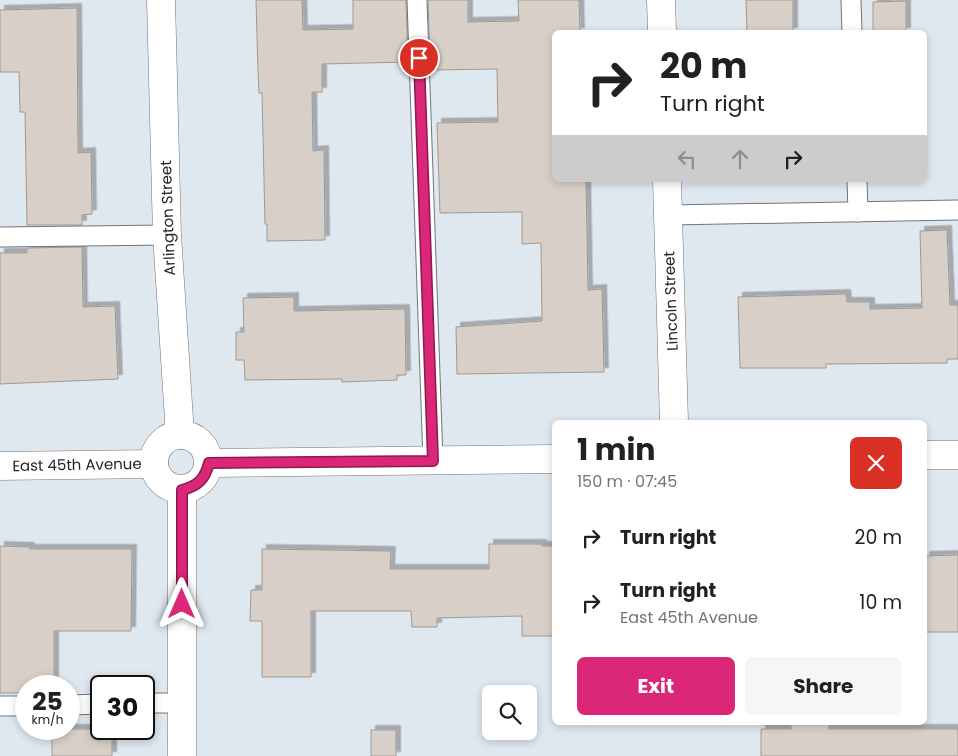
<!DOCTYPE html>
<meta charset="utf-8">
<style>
:root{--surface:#fff;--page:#f6f6f6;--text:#202124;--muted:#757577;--accent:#db2777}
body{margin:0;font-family:Poppins,sans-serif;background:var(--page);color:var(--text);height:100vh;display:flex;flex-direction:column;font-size:19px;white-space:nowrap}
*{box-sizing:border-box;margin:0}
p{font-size:16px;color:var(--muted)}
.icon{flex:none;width:28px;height:28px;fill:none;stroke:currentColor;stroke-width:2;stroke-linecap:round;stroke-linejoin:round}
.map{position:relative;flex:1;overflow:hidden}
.side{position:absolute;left:552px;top:420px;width:375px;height:305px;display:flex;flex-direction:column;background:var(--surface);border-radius:8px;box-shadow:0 2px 8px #0003}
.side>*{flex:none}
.hud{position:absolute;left:552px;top:30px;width:375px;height:152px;border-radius:8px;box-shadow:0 2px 8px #0003;background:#fff;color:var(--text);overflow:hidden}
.buttons{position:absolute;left:482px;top:685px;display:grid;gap:10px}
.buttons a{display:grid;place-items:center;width:55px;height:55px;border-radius:8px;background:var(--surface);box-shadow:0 2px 8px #0003;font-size:25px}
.speed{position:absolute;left:15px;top:675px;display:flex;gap:10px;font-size:25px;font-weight:700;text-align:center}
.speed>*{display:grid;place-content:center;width:65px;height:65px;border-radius:50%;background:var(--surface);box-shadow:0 2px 8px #0003;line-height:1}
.speed small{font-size:12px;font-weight:400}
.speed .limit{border:2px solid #111;border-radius:8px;background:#fff;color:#111}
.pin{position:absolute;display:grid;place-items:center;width:42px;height:42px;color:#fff;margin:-21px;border:2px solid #fff;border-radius:50%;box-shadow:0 1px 5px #0007}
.me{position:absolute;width:55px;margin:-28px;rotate:0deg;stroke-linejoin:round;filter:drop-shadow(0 0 4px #0008)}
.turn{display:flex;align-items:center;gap:18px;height:105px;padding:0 25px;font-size:22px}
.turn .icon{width:65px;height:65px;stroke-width:2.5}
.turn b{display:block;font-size:35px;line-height:42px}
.lanes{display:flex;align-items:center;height:48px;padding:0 25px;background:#0003;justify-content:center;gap:25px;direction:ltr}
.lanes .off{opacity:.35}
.round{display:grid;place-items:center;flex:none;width:52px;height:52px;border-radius:8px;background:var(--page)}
.summary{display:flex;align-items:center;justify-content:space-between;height:85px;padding:0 25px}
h1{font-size:30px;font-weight:700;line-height:38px}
.primary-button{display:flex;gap:10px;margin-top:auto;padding:10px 25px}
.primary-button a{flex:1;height:58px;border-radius:8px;background:var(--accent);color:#fff;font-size:20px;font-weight:700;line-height:58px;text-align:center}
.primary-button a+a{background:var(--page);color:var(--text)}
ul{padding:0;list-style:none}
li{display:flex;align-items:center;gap:15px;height:65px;padding:0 25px}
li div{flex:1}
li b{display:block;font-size:19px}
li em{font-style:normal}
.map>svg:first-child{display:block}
</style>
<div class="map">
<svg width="958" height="756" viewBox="0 0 958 756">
<defs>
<filter id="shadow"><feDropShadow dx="4.5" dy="-4.5" stdDeviation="0" flood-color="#0004"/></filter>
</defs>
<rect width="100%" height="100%" fill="#dfe7ef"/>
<!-- building -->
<g fill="#d8d0c8" stroke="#a09991" filter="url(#shadow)">
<path d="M256 0H302L303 30 353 29V0H406L408 62 322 64V92H312L313 151 324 150 325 240 267 241V224H265L262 93H259L258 72Z"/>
<path d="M428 0H468V22L519 21 518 0H579L580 32H555V180H586L588 290 602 289 604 372 457 374 456 327 542 321 541 243 522 244V212L440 213 437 123 498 122 497 69 434 70V62H430Z"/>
<path d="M746 0H793V32H747Z"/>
<path d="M906 1V32H873V2Z"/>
<path d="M77 8 78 153 91 152 92 214 82 215V225H27L25 112H20L19 72H0V10Z"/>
<path d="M947 230 950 305H958V359H947V363L826 364V368H740L738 297 846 294 847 302H870V309L922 308 920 231Z"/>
<path d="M82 247 83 307 115 306 118 379 0 384V253H27V248Z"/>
<path d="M294 297V311L405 309 406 375H397V380L369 381 342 382V379L245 380 244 360H236V332H244L243 298Z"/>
<path d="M489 544H542V546H555V636H522V616L437 618V627H412L411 611H311V677H262V621H250L251 590H262V549L391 551 390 569H489Z"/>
<path d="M0 546 30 547V549H132L131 631H54V686H26V693H0Z"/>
<path d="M958 555V632H925V556Z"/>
<path d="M791 722H829V729H958V756H761V729H791Z"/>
<rect x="52" y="729" width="60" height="27"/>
<rect x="371" y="730" width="25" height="26"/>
</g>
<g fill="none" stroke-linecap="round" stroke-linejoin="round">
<defs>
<g id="lane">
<path d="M417 0 433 461"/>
<path d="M851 0 852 32"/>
<path d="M857 180 858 212"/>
<path d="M669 215 958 210"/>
<path d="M0 237 167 235"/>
<path d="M144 703H182"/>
<path d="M69 705 101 704"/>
<path d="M0 706H26"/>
</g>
<g id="street">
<path d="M161 0 167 235 180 435"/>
<path d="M661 0 662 32"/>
<path d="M667 180 674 422"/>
<circle cx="181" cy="462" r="27"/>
<path d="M925 455H958"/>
<path d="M209 463 555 459"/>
<path d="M0 466 154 464"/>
<path d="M182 490V756"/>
</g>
</defs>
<!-- lane casing -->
<use href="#lane" stroke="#6e757c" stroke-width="21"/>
<!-- street casing -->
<use href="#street" stroke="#6e757c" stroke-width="29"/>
<!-- lane -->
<use href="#lane" stroke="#fff" stroke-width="19"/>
<!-- street -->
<use href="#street" stroke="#fff" stroke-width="28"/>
</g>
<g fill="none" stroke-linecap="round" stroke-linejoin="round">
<defs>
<path id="route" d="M182 604V490C198 486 205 479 209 463L433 461 419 58"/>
</defs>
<!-- route casing -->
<use href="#route" stroke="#8e194d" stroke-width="12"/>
<!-- route -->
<use href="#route" stroke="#db2777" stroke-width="9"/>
</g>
<g text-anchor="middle" stroke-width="5" stroke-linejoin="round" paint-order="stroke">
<!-- street labels -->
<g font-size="15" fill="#222528" stroke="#fff">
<text transform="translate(168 218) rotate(-92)" y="5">Arlington Street</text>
<text transform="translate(671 301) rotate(-92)" y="5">Lincoln Street</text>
<text transform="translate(77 465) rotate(-1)" y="5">East 45th Avenue</text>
</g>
</g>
</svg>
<div class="buttons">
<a><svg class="icon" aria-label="search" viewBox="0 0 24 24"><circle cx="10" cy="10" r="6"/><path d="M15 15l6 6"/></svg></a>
</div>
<div class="speed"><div>25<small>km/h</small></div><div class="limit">30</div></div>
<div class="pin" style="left:419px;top:58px;background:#d93025"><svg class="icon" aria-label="arrive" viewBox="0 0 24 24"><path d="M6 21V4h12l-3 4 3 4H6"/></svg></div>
<svg class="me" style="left:182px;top:604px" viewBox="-20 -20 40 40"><path d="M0-17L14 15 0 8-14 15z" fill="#db2777" stroke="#fff" stroke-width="4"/></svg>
<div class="hud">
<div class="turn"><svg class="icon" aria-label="right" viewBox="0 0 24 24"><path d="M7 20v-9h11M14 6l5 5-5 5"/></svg><div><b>20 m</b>Turn right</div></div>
<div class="lanes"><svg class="icon off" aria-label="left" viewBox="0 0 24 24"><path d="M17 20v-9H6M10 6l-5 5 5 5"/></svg><svg class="icon off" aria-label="ahead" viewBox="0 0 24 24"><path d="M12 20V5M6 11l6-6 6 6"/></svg><svg class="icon" aria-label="right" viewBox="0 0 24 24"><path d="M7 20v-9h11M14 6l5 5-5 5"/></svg></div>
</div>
<section class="side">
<div class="summary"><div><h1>1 min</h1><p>150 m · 07:45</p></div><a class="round" style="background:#d93025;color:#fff"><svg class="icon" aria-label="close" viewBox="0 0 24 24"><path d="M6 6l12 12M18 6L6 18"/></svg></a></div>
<ul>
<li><svg class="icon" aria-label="right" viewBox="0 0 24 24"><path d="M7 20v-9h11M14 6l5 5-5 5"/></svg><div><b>Turn right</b></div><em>20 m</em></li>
<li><svg class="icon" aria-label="right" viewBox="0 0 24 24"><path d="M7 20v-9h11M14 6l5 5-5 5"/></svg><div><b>Turn right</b><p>East 45th Avenue</p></div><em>10 m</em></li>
</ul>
<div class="primary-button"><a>Exit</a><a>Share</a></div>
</section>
</div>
